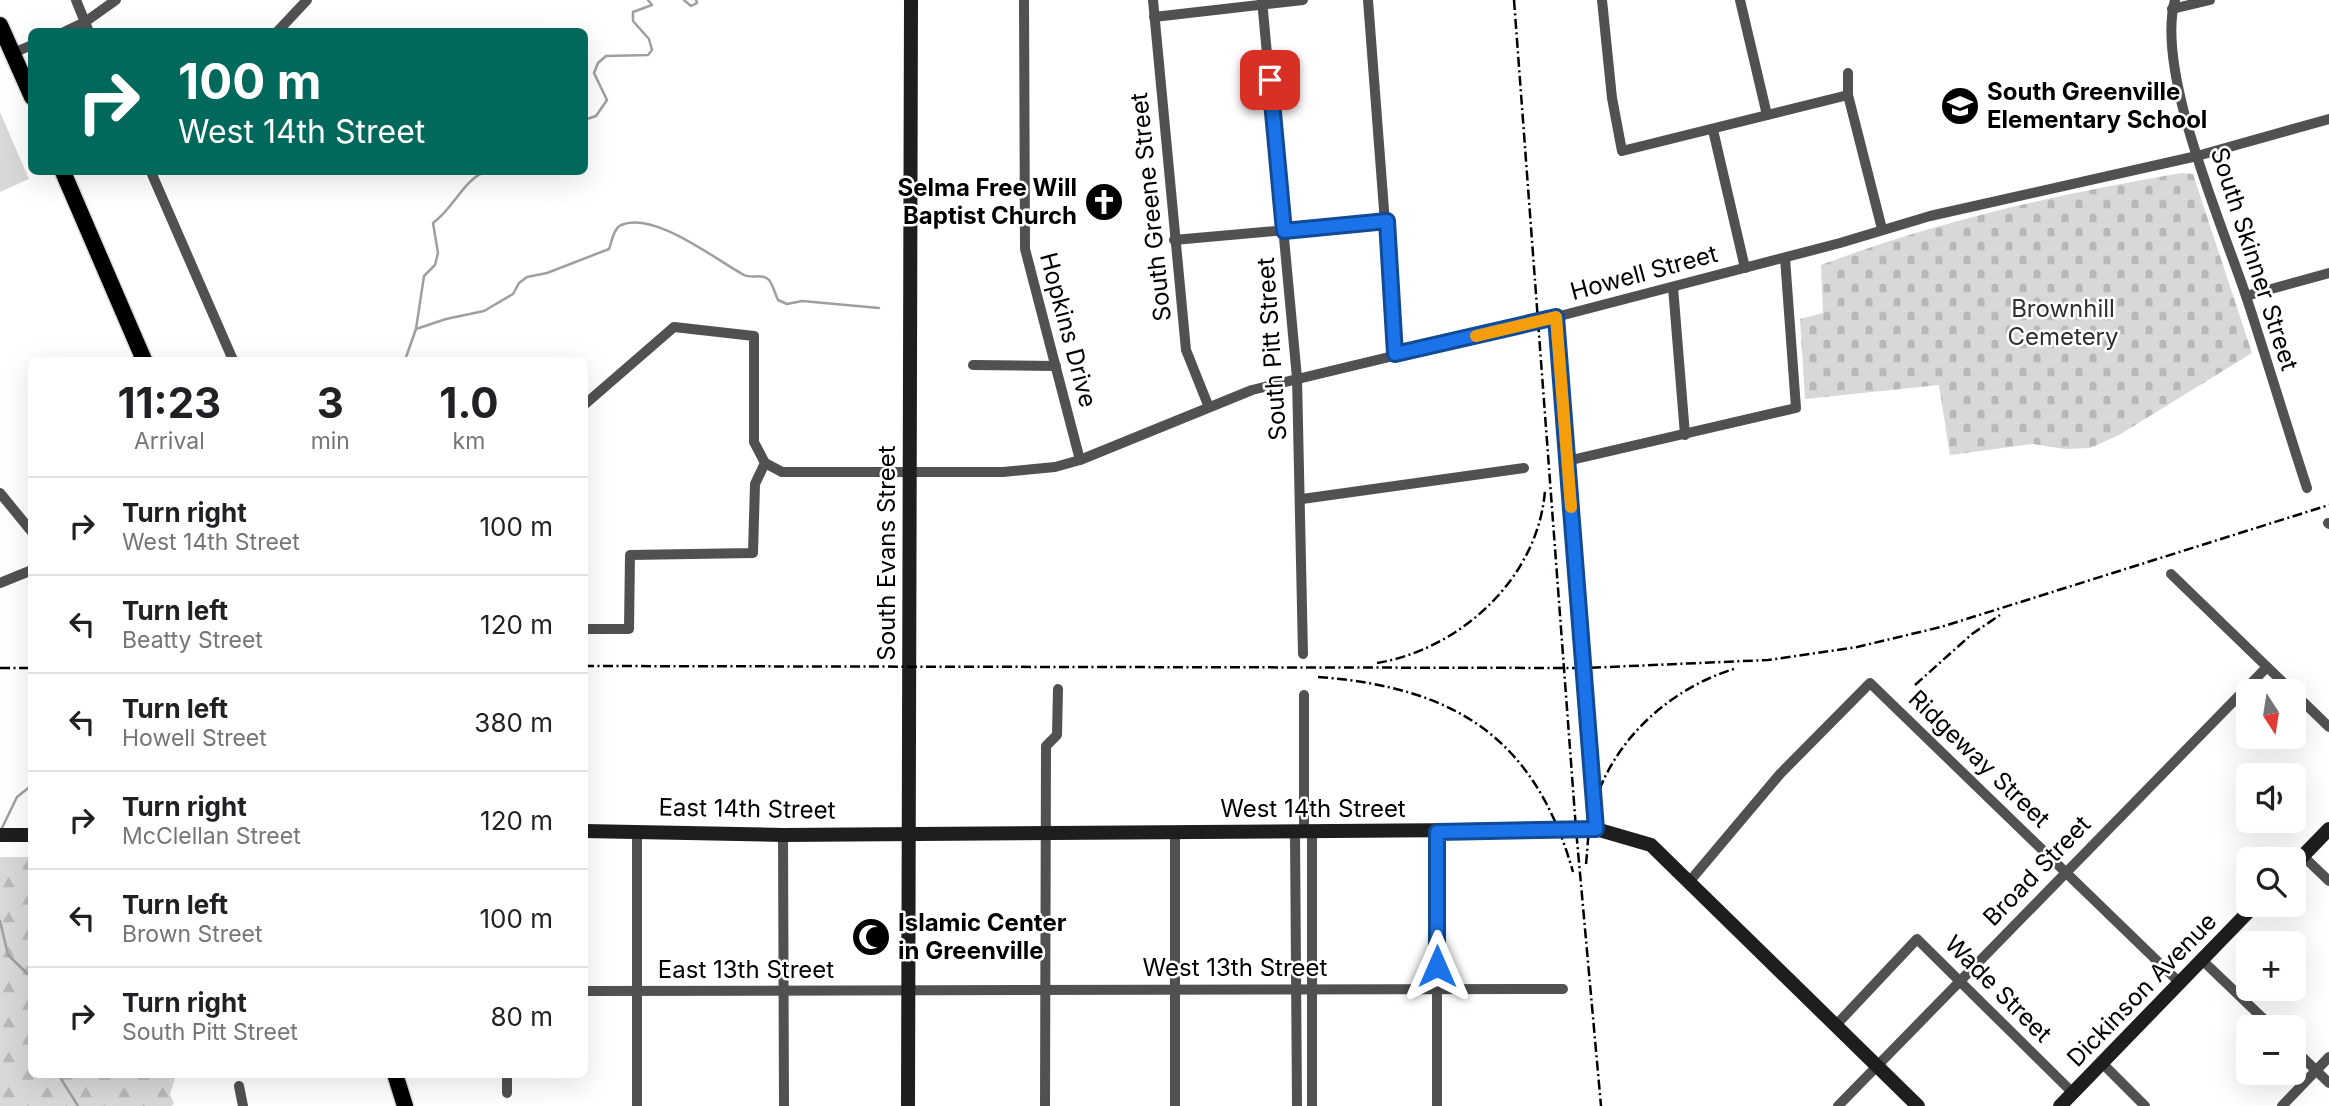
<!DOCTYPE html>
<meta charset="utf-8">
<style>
:root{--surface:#fff;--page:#f6f6f6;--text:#202124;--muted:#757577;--line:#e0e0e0}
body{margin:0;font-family:Inter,sans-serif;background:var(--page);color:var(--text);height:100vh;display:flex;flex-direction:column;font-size:26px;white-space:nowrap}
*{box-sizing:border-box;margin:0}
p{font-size:23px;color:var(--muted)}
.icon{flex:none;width:38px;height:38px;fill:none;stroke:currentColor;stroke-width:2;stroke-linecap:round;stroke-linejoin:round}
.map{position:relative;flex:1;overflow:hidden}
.panel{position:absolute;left:28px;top:357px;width:560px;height:721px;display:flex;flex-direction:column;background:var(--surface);border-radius:10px;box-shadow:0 7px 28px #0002}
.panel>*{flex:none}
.banner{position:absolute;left:28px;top:28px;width:560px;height:147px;border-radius:10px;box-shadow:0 7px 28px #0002;background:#00695c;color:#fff;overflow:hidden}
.needle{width:46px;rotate:168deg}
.fabs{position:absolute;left:2236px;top:679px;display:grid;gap:14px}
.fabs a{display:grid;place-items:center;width:70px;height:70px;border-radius:10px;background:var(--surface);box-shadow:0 7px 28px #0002;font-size:35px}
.pin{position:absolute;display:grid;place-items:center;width:60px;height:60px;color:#fff;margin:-30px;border-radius:14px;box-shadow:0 4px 10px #0006}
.me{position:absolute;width:77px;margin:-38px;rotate:0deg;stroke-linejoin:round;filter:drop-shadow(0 0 5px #0008)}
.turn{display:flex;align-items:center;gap:24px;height:147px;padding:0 35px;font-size:32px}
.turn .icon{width:91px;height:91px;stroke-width:2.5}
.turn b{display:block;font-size:49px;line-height:60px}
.eta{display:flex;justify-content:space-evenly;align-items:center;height:119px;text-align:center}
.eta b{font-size:42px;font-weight:700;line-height:49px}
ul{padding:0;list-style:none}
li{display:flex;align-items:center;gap:21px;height:98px;padding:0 35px;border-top:2px solid var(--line)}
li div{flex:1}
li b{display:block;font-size:26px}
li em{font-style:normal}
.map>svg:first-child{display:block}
</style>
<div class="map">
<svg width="2329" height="1106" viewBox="0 0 2329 1106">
<defs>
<pattern id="forest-firs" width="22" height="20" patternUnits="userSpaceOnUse" patternTransform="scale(1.75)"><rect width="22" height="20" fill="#d8d8d8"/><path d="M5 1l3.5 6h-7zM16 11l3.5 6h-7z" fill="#b8b8b8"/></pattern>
<pattern id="cemetery-stones" width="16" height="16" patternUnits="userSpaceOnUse" patternTransform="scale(1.75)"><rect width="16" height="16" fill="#d8d8d8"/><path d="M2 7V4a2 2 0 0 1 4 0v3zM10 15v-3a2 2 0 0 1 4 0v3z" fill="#b8b8b8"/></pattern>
</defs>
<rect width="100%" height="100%" fill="#fff"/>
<!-- green -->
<path fill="#d8d8d8" d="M0 112 29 179 0 192Z"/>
<!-- forest -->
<path fill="url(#forest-firs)" d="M0 857H31L32 1074 176 1075 170 1094 174 1104 171 1106H0Z"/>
<!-- cemetery -->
<path fill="url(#cemetery-stones)" d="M2181 173 2193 174 2252 353 2119 435 2090 448 2065 449 2033 444 1950 455 1939 385 1805 399 1800 319 1823 313 1821 265C1938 221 2059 194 2181 173Z"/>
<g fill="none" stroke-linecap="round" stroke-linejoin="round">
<!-- stream -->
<g stroke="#9f9f9f" stroke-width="2.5">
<path d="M684 0 691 6 697 3 696 0"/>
<path d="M584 120 596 116 607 100 594 73 598 63 606 56 648 55 652 50 649 39 633 21V12L652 5 648 0"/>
<path d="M416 329 446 319 484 311 513 294 519 283 527 277 547 273 609 249C612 242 613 229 621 225 655 211 716 260 744 275 752 279 763 273 769 280 773 285 775 294 778 300L787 304 802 301 879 308"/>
<path d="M405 360 416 329 424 276 435 265 438 253 433 223C454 208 462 182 484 172"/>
<path d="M1 830 17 797 32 785"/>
<path d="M0 921 8 955 32 978"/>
<path d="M58 1074 78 1106"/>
</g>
<defs>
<g id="primary">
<path d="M0 25 32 97"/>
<path d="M63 172 144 360"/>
<path d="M395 1074 405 1106"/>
</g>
</defs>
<!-- primary casing -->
<use href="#primary" stroke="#dbdbdb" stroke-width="19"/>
<!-- street -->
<g stroke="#515151" stroke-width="10">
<path d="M76 0 89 32"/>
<path d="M1024 0 1025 249 1080 460"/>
<path d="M1153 0 1186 350 1208 405"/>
<path d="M1262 0 1297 378 1303 654"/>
<path d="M1368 0 1395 354"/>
<path d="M1602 0 1612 98 1622 151 1848 95"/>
<path d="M1740 0 1767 115"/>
<path d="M2175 0C2155 71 2222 224 2246 296 2267 360 2286 424 2307 488"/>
<path d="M2172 9 2210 0"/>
<path d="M1154 17 1303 0"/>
<path d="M64 32 85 22 116 0"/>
<path d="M277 32 307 0"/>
<path d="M13 53 32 45"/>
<path d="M1848 73V95L1882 229"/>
<path d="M1713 130 1745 268"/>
<path d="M151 172 233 360"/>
<path d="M1174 240 1387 221"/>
<path d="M1673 287 1685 435"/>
<path d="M2246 296 2329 273"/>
<path d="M1556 317 1596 829"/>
<path d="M973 365 1056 366"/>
<path d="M584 405 674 327 754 336V442L765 463 782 472H1003L1055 467 1080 460 1252 390 1556 317 1840 243 1930 216 2197 156 2329 119"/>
<path d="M1567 461 1796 408 1785 258"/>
<path d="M0 493 32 532"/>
<path d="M1302 499 1524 468"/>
<path d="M2328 523 2329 524"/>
<path d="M2171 574 2292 691"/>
<path d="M0 583 32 570"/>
<path d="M584 629H629L630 555 753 553 755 484 765 463"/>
<path d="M2294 693 2329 727"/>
<path d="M1304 695V832"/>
<path d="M1295 832 1297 1106"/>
<path d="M1437 832V1106"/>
<path d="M783 835 784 1106"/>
<path d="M2303 856 2329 881"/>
<path d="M1689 882 1780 774 1870 683 2180 983"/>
<path d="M2202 960 2272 1027"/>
<path d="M584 991 1563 989"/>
<path d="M1837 1024 1917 939 2073 1093"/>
<path d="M2294 1049 2329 1083"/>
<path d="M2102 1063 2145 1106"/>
<path d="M239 1086 243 1106"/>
<path d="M507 1093V1074"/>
<path d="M637 1106V830"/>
<path d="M1045 1106 1046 746 1057 735 1058 689"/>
<path d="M1175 1106V832"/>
<path d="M1312 1106V832"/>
<path d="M1838 1106 2267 667"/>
<path d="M2282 1106 2329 1057"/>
</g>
<!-- secondary -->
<g stroke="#1e1e1e" stroke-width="14">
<path d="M584 831 783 835 1596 829 1651 845 1918 1106"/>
<path d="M0 835H32"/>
<path d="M2294 865 2329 829"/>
<path d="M908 1106 911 0"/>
<path d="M2060 1106 2255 905"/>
</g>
<!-- primary -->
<use href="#primary" stroke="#000" stroke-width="16"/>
<!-- rail -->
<g stroke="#000" stroke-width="2.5" stroke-dasharray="10 3.5 2 3.5" stroke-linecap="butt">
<path d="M1514 0 1576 829 1601 1106"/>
<path d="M1377 663C1462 649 1539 576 1545 490"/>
<path d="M584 666 1585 668 1768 660 1857 647 1941 627 2329 505"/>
<path d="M0 668H32"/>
<path d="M1318 677C1454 687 1535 737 1573 872"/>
<path d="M1915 685 1972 634 2000 615"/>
<path d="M1586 864C1588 845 1588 824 1594 805 1614 738 1672 687 1737 668"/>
</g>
</g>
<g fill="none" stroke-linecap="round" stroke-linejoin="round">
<defs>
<path id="route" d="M1270 80 1284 231 1387 221 1395 354 1556 317 1596 829 1437 832V966"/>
</defs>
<!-- route casing -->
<use href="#route" stroke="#114b97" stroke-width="18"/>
<!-- route -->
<use href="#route" stroke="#1a73e8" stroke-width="12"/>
<!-- slow -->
<path stroke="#f59e0b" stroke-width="12" d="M1476 336 1556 317 1571 507"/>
</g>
<!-- icons -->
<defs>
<symbol id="school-disc" viewBox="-11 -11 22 22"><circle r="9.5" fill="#000" stroke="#fff"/><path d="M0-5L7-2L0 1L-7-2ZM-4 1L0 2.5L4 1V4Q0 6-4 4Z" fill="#fff"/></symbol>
<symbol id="church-disc" viewBox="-11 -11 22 22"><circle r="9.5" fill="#000" stroke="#fff"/><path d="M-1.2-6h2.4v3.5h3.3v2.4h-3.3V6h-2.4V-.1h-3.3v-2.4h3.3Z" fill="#fff"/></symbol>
<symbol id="mosque-disc" viewBox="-11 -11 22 22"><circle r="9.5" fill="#000" stroke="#fff"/><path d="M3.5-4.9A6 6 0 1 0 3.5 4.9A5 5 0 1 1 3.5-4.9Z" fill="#fff"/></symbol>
</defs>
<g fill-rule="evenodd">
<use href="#school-disc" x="1938" y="84" width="44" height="44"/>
<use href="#church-disc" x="1082" y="180" width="44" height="44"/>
<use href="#mosque-disc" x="849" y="915" width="44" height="44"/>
</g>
<g text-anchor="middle" stroke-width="5" stroke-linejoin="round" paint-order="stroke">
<!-- poi labels -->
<g font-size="24" font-weight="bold" fill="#000" stroke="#fff" text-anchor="start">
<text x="1987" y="100">South Greenville<tspan x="1987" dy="28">Elementary School</tspan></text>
<text x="1077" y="196" text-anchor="end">Selma Free Will<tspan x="1077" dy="28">Baptist Church</tspan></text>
<text x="898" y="931">Islamic Center<tspan x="898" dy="28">in Greenville</tspan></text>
</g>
<!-- street labels -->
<g font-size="24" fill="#000" stroke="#fff">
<text transform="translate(1151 207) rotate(-96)" y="8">South Greene Street</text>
<text transform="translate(2254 259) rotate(72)" y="8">South Skinner Street</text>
<text transform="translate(1644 273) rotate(-15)" y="8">Howell Street</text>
<text transform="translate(1068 330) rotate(75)" y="8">Hopkins Drive</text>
<text transform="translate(1272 349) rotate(-94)" y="8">South Pitt Street</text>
<text transform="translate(887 553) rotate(-90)" y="8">South Evans Street</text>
<text transform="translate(1979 759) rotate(44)" y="8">Ridgeway Street</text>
<text transform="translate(747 809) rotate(1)" y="8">East 14th Street</text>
<text x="1313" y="817">West 14th Street</text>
<text transform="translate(2037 871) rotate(-46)" y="8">Broad Street</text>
<text x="1235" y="976">West 13th Street</text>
<text x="746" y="978">East 13th Street</text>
<text transform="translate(1998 989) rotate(45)" y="8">Wade Street</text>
<text transform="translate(2142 990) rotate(-46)" y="8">Dickinson Avenue</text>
</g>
<!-- park labels -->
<g font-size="24" fill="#2f2f2f" stroke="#fff">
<text x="2063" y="317">Brownhill<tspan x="2063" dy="28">Cemetery</tspan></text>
</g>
</g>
</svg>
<div class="fabs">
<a><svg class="needle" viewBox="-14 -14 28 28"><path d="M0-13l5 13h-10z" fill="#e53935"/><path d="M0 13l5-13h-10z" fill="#757577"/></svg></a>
<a><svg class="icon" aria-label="sound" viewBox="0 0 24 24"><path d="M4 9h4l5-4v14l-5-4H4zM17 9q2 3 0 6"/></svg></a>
<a><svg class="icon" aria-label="search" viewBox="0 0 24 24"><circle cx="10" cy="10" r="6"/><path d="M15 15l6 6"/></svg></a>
<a>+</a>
<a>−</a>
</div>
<div class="pin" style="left:1270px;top:80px;background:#d93025"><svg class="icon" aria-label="arrive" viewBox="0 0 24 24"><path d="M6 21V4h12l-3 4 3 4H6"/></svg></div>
<svg class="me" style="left:1437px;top:966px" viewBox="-20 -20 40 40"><path d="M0-17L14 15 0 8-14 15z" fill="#1a73e8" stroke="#fff" stroke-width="4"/></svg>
<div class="banner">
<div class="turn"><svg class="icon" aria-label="right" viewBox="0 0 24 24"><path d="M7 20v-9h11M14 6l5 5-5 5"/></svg><div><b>100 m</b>West 14th Street</div></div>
</div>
<section class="panel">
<div class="eta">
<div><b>11:23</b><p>Arrival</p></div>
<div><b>3</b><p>min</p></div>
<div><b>1.0</b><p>km</p></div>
</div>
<ul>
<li><svg class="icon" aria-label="right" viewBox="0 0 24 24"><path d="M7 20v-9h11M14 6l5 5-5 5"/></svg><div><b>Turn right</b><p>West 14th Street</p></div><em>100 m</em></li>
<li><svg class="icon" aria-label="left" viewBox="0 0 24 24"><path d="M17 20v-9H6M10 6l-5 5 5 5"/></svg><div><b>Turn left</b><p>Beatty Street</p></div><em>120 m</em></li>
<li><svg class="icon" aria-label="left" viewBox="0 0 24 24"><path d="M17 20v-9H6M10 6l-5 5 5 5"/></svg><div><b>Turn left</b><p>Howell Street</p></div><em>380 m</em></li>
<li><svg class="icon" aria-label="right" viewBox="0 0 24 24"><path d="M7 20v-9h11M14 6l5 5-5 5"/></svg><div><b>Turn right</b><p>McClellan Street</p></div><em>120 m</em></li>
<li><svg class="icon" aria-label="left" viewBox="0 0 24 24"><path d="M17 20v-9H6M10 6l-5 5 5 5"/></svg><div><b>Turn left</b><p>Brown Street</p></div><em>100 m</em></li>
<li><svg class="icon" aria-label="right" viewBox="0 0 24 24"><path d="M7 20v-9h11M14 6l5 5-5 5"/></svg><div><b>Turn right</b><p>South Pitt Street</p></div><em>80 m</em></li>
</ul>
</section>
</div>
